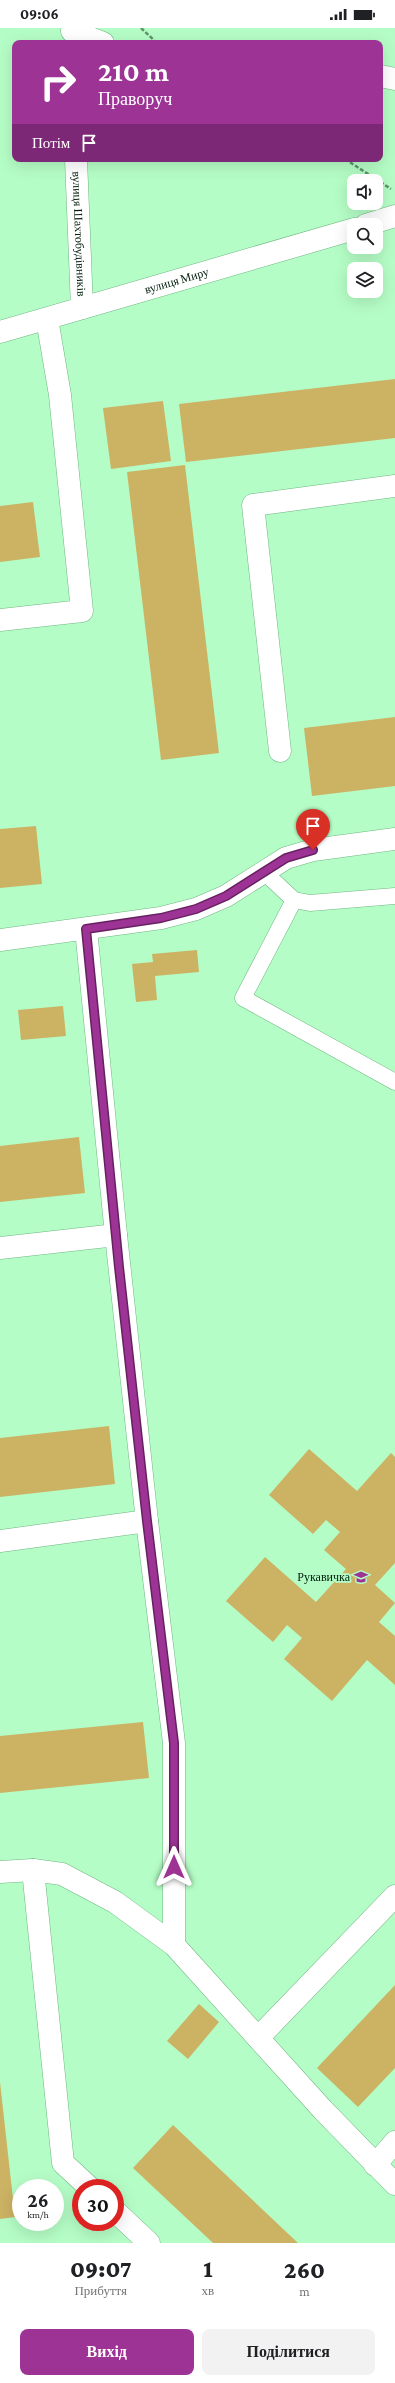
<!DOCTYPE html>
<html lang="uk">
<meta charset="utf-8">
<style>
:root{--surface:#fff;--page:#f2f2f2;--text:#202124;--muted:#757577;--accent:#9d3394}
body{margin:0;font-family:"Crimson Pro",serif;background:var(--page);color:var(--text);height:100vh;display:flex;flex-direction:column;font-size:15px;white-space:nowrap}
*{box-sizing:border-box;margin:0}
p{font-size:13px;color:var(--muted)}
.icon{flex:none;width:22px;height:22px;fill:none;stroke:currentColor;stroke-width:2;stroke-linecap:round;stroke-linejoin:round}
.map{position:relative;height:2215px;overflow:hidden}
.panel{display:flex;flex-direction:column;background:var(--surface);flex:1}
.panel>*{flex:none}
.top-card{position:absolute;left:12px;top:12px;width:371px;height:122px;border-radius:8px;box-shadow:0 4px 16px #0002;background:#9d3394;color:#fff;overflow:hidden}
.buttons{position:absolute;left:347px;top:146px;display:grid;gap:8px}
.buttons a{display:grid;place-items:center;width:36px;height:36px;border-radius:8px;background:var(--surface);box-shadow:0 4px 16px #0002;font-size:20px}
.speed{position:absolute;left:12px;top:2151px;display:flex;gap:8px;font-size:20px;font-weight:700;text-align:center}
.speed>*{display:grid;place-content:center;width:52px;height:52px;border-radius:50%;background:var(--surface);box-shadow:0 4px 16px #0002;line-height:1}
.speed small{font-size:10px;font-weight:400}
.speed .limit{border:6px solid #d22;background:#fff;color:#111}
.pin{position:absolute;display:grid;place-items:center;width:34px;height:34px;color:#fff;margin:-41px -17px;border-radius:50% 50% 50% 0;rotate:-45deg;box-shadow:0 0 4px #0007}
.pin .icon{rotate:45deg}
.me{position:absolute;width:44px;margin:-22px;rotate:0deg;stroke-linejoin:round;filter:drop-shadow(0 0 3px #0008)}
.turn{display:flex;align-items:center;gap:14px;height:84px;padding:0 20px;font-size:18px}
.turn .icon{width:52px;height:52px;stroke-width:2.5}
.turn b{display:block;font-size:28px;line-height:34px}
.then{display:flex;align-items:center;height:38px;padding:0 20px;background:#0003;gap:8px;font-size:15px}
.eta{display:flex;justify-content:space-evenly;align-items:center;height:68px;text-align:center}
.eta b{font-size:24px;font-weight:800;line-height:28px}
.cta{display:flex;gap:8px;margin-top:auto;padding:8px 20px}
.cta a{flex:1;height:46px;border-radius:8px;background:var(--accent);color:#fff;font-size:16px;font-weight:800;line-height:46px;text-align:center}
.cta a+a{background:var(--page);color:var(--text)}
.status{display:flex;justify-content:space-between;align-items:center;height:28px;padding:0 20px;background:var(--surface);direction:ltr}
.status svg{height:11px;fill:currentColor}
.map>svg:first-child{display:block}
</style>
<div class="status"><b>09:06</b><svg viewBox="0 0 49 12"><path d="M0 12V9h3v3zM5 12V6h3v6zM10 12V3h3v9zM15 12V0h3v12zM26 1h20v11H26zM47 4h2v5h-2z"/></svg></div>
<div class="map">
<svg width="395" height="2215" viewBox="0 0 395 2215">
<rect width="100%" height="100%" fill="#b5fdc6"/>
<!-- building -->
<g fill="#ccb263">
<path d="M395 351V410L186 434 179 376Z"/>
<path d="M163 373 171 433 111 441 103 380Z"/>
<path d="M185 437 219 725 161 732 127 444Z"/>
<path d="M33 474 40 529 0 534V478Z"/>
<path d="M395 689V758L312 768 304 700Z"/>
<path d="M36 798 42 856 0 860V801Z"/>
<path d="M197 922 199 944 155 948 157 972 136 974 132 936 153 934 152 926Z"/>
<path d="M63 978 66 1008 21 1012 18 982Z"/>
<path d="M79 1109 85 1165 0 1174V1118Z"/>
<path d="M109 1398 115 1456 0 1469V1410Z"/>
<path d="M309 1421 357 1463 391 1425 395 1429V1535L375 1557 395 1575 379 1594 395 1608V1657L367 1632 332 1673 284 1631 302 1610 287 1597 273 1614 226 1573 265 1529 316 1574 346 1541 324 1522 340 1504 326 1492 313 1506 269 1467Z"/>
<path d="M143 1694 149 1750 0 1765V1708Z"/>
<path d="M395 1957V2040L358 2079 317 2040Z"/>
<path d="M199 1976 219 1994 188 2031 167 2013Z"/>
<path d="M0 2054 15 2189 0 2191Z"/>
<path d="M173 2097 298 2215H213L133 2140Z"/>
</g>
<g fill="none" stroke-linecap="round" stroke-linejoin="round">
<defs>
<g id="lane">
<path d="M264 844 294 872 310 875 395 868"/>
<path d="M294 872 243 970 395 1054"/>
</g>
<g id="street">
<path d="M72 3 103 15"/>
<path d="M380 48 395 51"/>
<path id="s1" d="M76 131 82 280"/>
<path d="M366 197 395 188"/>
<path id="s2" d="M0 304 354 201"/>
<path d="M0 592 82 583 60 367 47 291"/>
<path d="M280 723 253 477 395 458"/>
<path d="M86 901 116 1207 147 1493 174 1715V1917"/>
<path d="M0 912 161 890 196 881 226 868 286 830 313 822 395 811"/>
<path d="M0 1220 116 1207"/>
<path d="M0 1513 147 1493"/>
<path d="M33 1842 63 2135 90 2160"/>
<path d="M0 1844 33 1842 62 1846 115 1874 174 1917 323 2082 395 2156"/>
<path d="M258 2010 395 1868"/>
<path d="M375 2137 395 2114"/>
<path d="M115 2183 149 2215"/>
</g>
</defs>
<!-- lane casing -->
<use href="#lane" stroke="#70b682" stroke-width="17"/>
<!-- street casing -->
<use href="#street" stroke="#70b682" stroke-width="23"/>
<!-- path -->
<g stroke="#5f926c" stroke-width="2.5" stroke-dasharray="4 2" stroke-linecap="butt">
<path d="M141 0 157 15"/>
<path d="M345 131 391 161"/>
</g>
<!-- lane -->
<use href="#lane" stroke="#fff" stroke-width="16"/>
<!-- street -->
<use href="#street" stroke="#fff" stroke-width="22"/>
</g>
<g fill="none" stroke-linecap="round" stroke-linejoin="round">
<defs>
<path id="route" d="M174 1839V1715L147 1493 119 1239 86 901 161 890 196 881 226 868 286 830 313 822"/>
</defs>
<!-- route casing -->
<use href="#route" stroke="#662160" stroke-width="10"/>
<!-- route -->
<use href="#route" stroke="#9d3394" stroke-width="7"/>
</g>
<!-- icons -->
<defs>
<symbol id="school-bare" viewBox="-9 -9 18 18"><path d="M0-5L7-2L0 1L-7-2ZM-4 1L0 2.5L4 1V4Q0 6-4 4Z" fill="#9d3394" stroke="#b5fdc6" stroke-width="2.5" paint-order="stroke"/></symbol>
</defs>
<g fill-rule="evenodd">
<use href="#school-bare" x="351" y="1539" width="20" height="20"/>
</g>
<g text-anchor="middle" stroke-width="3.5" stroke-linejoin="round" paint-order="stroke">
<!-- street labels -->
<g font-size="12" fill="#021e0b" stroke="#b5fdc6">
<text dy="4" stroke="none"><textPath href="#s1" startOffset="75">вулиця Шахтобудівників</textPath></text>
<text dy="4" stroke="none"><textPath href="#s2" startOffset="184">вулиця Миру</textPath></text>
</g>
<!-- poi labels -->
<g font-size="12" fill="#021e0b" stroke="#b5fdc6" text-anchor="end">
<text x="350" y="1553">Рукавичка</text>
</g>
</g>
</svg>
<div class="buttons">
<a><svg class="icon" aria-label="sound" viewBox="0 0 24 24"><path d="M4 9h4l5-4v14l-5-4H4zM17 9q2 3 0 6"/></svg></a>
<a><svg class="icon" aria-label="search" viewBox="0 0 24 24"><circle cx="10" cy="10" r="6"/><path d="M15 15l6 6"/></svg></a>
<a><svg class="icon" aria-label="layers" viewBox="0 0 24 24"><path d="M12 4l9 5-9 5-9-5zM3 14l9 5 9-5"/></svg></a>
</div>
<div class="speed"><div>26<small>km/h</small></div><div class="limit">30</div></div>
<div class="pin" style="left:313px;top:822px;background:#d93025"><svg class="icon" aria-label="arrive" viewBox="0 0 24 24"><path d="M6 21V4h12l-3 4 3 4H6"/></svg></div>
<svg class="me" style="left:174px;top:1839px" viewBox="-20 -20 40 40"><path d="M0-17L14 15 0 8-14 15z" fill="#9d3394" stroke="#fff" stroke-width="4"/></svg>
<div class="top-card">
<div class="turn"><svg class="icon" aria-label="right" viewBox="0 0 24 24"><path d="M7 20v-9h11M14 6l5 5-5 5"/></svg><div><b>210 m</b>Праворуч</div></div>
<div class="then">Потім<svg class="icon" aria-label="arrive" viewBox="0 0 24 24"><path d="M6 21V4h12l-3 4 3 4H6"/></svg></div>
</div>
</div>
<section class="panel">
<div class="eta">
<div><b>09:07</b><p>Прибуття</p></div>
<div><b>1</b><p>хв</p></div>
<div><b>260</b><p>m</p></div>
</div>
<div class="cta"><a>Вихід</a><a>Поділитися</a></div>
</section>
